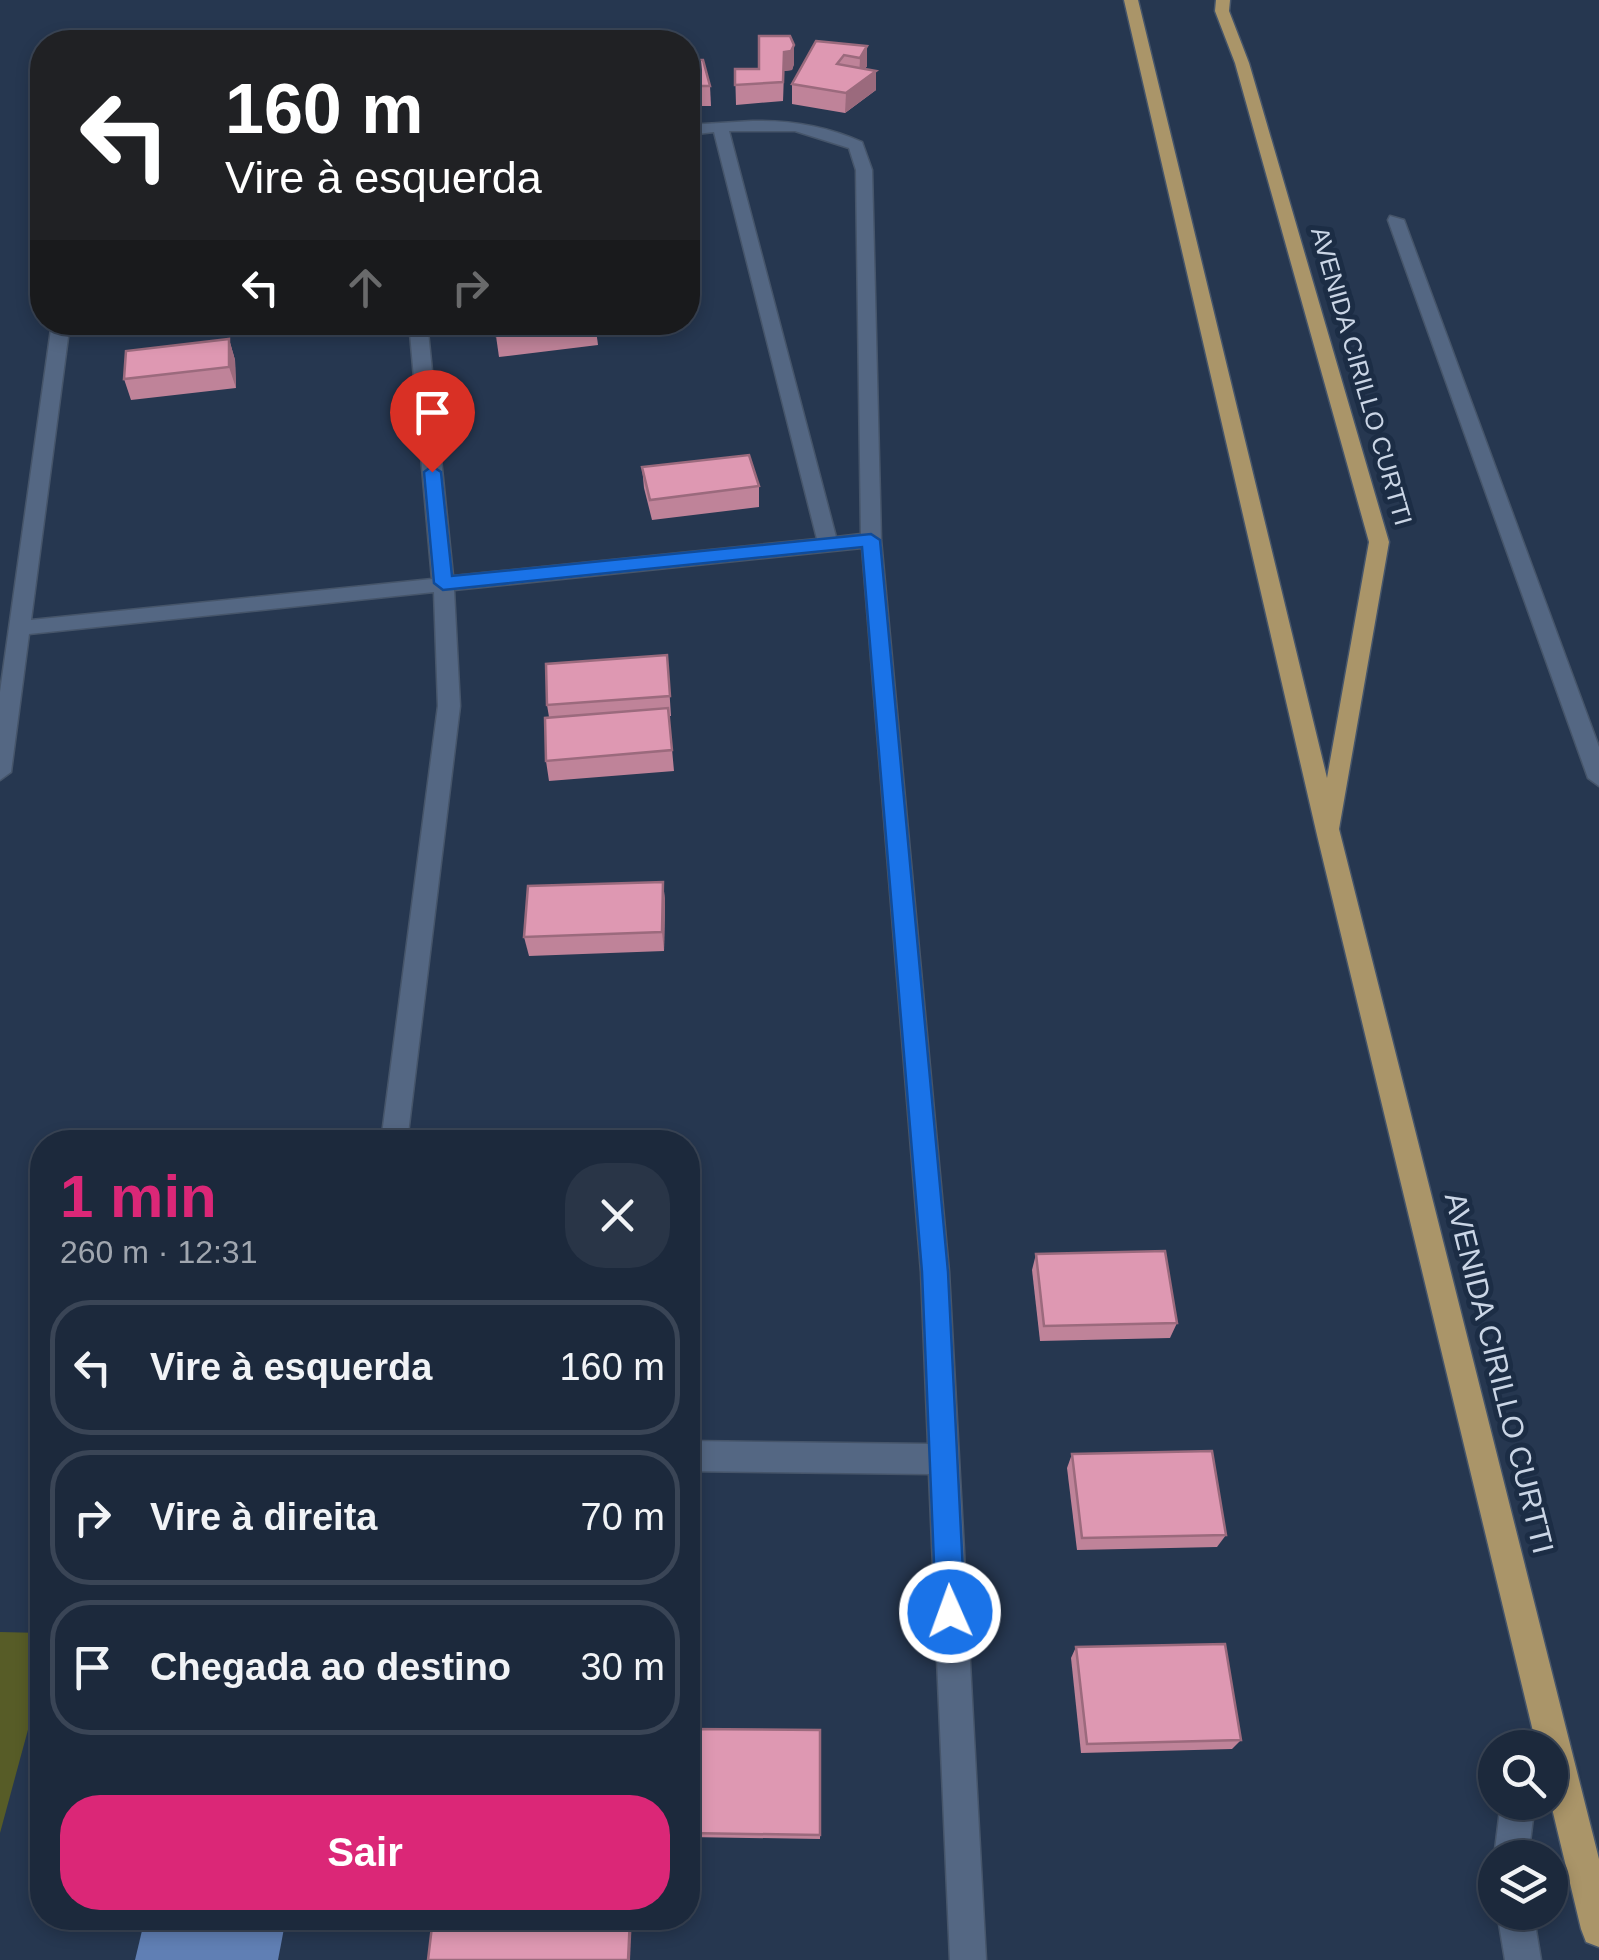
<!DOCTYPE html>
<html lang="pt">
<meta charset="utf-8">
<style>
:root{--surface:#1c293c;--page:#293547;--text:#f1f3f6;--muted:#a0a6af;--line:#3a4556;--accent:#db2777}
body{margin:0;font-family:Helvetica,sans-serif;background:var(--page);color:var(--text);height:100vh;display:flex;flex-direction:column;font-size:38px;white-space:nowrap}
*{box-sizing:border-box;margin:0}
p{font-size:32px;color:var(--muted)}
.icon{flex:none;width:55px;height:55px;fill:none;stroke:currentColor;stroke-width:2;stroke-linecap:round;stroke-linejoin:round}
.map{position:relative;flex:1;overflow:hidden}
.details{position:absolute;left:30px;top:1130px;width:670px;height:800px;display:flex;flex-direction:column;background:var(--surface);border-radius:40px;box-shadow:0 5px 15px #0003,0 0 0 2px var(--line)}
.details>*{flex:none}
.top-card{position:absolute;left:30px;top:30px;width:670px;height:305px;border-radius:40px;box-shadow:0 5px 15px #0003,0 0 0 2px var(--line);background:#202124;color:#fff;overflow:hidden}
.tools{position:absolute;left:1478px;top:1730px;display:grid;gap:20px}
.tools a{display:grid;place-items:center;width:90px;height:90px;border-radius:50%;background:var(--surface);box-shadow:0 5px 15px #0003,0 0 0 2px var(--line);font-size:50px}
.pin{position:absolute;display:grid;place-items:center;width:85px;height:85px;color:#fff;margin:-102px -42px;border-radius:50% 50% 50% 0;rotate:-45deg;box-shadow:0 0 10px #0007}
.pin .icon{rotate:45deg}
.me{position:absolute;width:110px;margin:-55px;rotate:358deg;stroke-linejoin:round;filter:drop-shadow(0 0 8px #0008)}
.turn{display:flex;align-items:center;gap:35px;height:210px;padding:0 30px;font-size:45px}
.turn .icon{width:130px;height:130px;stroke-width:2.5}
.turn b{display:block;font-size:70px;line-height:85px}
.lanes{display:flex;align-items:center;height:95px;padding:0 30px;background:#0003;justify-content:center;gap:50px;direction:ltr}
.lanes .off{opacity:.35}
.round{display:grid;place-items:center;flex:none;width:105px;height:105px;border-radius:40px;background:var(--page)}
.headline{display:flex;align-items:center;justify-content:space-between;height:170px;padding:0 30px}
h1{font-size:60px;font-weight:600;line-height:75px;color:var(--accent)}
.cta{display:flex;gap:20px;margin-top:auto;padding:20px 30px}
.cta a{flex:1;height:115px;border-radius:40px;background:var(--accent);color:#fff;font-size:40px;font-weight:600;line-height:115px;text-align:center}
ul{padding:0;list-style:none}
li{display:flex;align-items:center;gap:30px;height:135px;margin:0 20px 15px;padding:0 10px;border:5px solid var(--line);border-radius:40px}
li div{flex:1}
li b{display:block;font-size:38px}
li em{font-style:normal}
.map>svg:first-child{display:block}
</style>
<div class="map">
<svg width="1599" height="1960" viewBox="0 0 1599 1960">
<rect width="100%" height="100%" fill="#263750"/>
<!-- green -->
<path fill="#575c27" d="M0 1632 42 1633V1678L0 1833Z"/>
<!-- water -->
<path fill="#607fb4" d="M145 1918H286L278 1960H135Z"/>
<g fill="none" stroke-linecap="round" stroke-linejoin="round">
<defs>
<g id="street">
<path d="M752 121C791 120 826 126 862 142L872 170 881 540 949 1272 986 1960H950L929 1474 688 1471V1441L928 1444 921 1272 862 548 454 590 460 706 407 1142H381L438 706 434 592 29 634 11 772 0 780V692L52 322H70L31 620 432 579 409 322H427L453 576 817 539 714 132 688 135V125ZM729 131H795L849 148 856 170 861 534 836 537Z"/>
<path d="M1390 216 1404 220 1599 747V786L1588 778 1388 220Z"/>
<path d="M1501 1802H1535L1528 1858H1495V1861L1494 1858Z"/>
<path d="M1497 1912H1533L1541 1960H1505Z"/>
</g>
<path id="primary" d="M1124 0H1138L1327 778 1369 542 1235 63 1215 11 1216 0H1230L1229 11 1249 63 1389 542 1339 829 1599 1859V1947L1586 1942 1581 1929 1550 1800V1748H1537L1317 835Z"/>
</defs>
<!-- street casing -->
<use href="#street" stroke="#46556a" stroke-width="3"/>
<!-- primary casing -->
<use href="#primary" stroke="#46556a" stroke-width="3"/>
<!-- street -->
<use href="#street" fill="#546783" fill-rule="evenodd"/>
<!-- primary -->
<use href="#primary" fill="#aa9569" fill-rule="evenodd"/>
</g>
<!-- wall -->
<g fill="#bf8399">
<path d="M816 41 867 46V66L865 69 876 71V90L845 113 792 104V84Z"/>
<path d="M688 60 710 86 711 106H690L688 95Z"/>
<path d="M794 64 792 70 784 71 783 101 736 105 735 69H759Z"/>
<path d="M595 322 598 345 499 357 496 336Z"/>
<path d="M229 339 235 360 236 388 131 400 124 379Z"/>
<path d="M642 467 759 486V507L652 520 644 488Z"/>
<path d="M667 655 671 716H669L674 771 549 781 546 761 549 717 547 705Z"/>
<path d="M663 882 665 901 664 951 529 956 524 937Z"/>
<path d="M1036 1254 1177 1323 1170 1338 1040 1341 1032 1270Z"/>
<path d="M1072 1454 1226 1535 1217 1547 1077 1550 1067 1468Z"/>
<path d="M1076 1647 1241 1740 1232 1749 1081 1753 1071 1658Z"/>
<path d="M688 1729 820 1730V1839L688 1837Z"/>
</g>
<!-- shaded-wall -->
<g fill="#9b6a7d">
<path d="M794 45V64L792 70 784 71 783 101 784 52Z"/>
<path d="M867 46V66L859 78 860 58Z"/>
<path d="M876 71V90L845 113 846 93Z"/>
<path d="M229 339 235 360 236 388 229 367Z"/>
<path d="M663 882 665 901 664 951 662 932Z"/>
<path d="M630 1918H632L630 1960H628Z"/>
</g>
<!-- building -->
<g fill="#de98b2" stroke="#9b6a7d" stroke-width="2.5">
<path d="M759 36H790L794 45 791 51 784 52 783 82 735 85V69H759Z"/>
<path d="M816 41 867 46 860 58 844 55 837 64 876 71 846 93 792 84Z"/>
<path d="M688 60H703L710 86H689Z"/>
<path d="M494 322H595L596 325 496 336Z"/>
<path d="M229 339V367L124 379 126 351Z"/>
<path d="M749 455 759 486 650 500 642 467Z"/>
<path d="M667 655 670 696 547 705 546 664Z"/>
<path d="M668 708 672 750 546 761 545 718Z"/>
<path d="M663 882 662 932 524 937 528 886Z"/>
<path d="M1165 1251 1177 1323 1044 1326 1036 1254Z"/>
<path d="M1212 1451 1226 1535 1082 1538 1072 1454Z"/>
<path d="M1225 1644 1241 1740 1087 1744 1076 1647Z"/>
<path d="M688 1729 820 1730V1835L688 1833Z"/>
<path d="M433 1918H630L628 1960H428Z"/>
</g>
<!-- route -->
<path fill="#1a73e8" stroke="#114b97" stroke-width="2.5" d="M432 466 441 472 452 576 871 534 880 540 948 1272 965 1612 961 1623 950 1627 940 1623 936 1612 922 1272 862 547 443 590 434 583 424 472Z"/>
<g text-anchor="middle" stroke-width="10" stroke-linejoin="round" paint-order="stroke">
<!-- far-street labels -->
<g font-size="25" fill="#cad5e5" stroke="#1c2d45">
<text transform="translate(1362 376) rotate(74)" y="9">AVENIDA CIRILLO CURTTI</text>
</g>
<!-- street labels -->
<g font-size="30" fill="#cad5e5" stroke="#1c2d45">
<text transform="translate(1499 1373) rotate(76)" y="10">AVENIDA CIRILLO CURTTI</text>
</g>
</g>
</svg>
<div class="tools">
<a><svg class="icon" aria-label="search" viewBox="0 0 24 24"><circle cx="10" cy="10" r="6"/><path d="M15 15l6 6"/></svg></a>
<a><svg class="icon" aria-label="layers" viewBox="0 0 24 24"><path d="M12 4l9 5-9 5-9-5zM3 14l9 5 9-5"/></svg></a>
</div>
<div class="pin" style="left:432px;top:472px;background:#d93025"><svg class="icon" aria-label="arrive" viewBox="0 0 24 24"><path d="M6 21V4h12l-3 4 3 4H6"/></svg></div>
<svg class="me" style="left:950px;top:1612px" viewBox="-20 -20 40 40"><circle r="17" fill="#1a73e8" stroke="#fff" stroke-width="3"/><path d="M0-11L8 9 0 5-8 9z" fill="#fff"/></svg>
<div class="top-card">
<div class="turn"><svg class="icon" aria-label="left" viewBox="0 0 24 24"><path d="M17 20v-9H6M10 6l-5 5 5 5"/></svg><div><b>160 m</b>Vire à esquerda</div></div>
<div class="lanes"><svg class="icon" aria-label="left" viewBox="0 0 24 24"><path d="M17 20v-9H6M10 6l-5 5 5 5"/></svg><svg class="icon off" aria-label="ahead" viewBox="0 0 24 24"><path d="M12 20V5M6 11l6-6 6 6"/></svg><svg class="icon off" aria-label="right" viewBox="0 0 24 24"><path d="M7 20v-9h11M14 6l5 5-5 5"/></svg></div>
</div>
<section class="details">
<div class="headline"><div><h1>1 min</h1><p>260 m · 12:31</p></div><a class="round"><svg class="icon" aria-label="close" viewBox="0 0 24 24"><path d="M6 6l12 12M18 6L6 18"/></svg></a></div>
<ul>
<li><svg class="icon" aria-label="left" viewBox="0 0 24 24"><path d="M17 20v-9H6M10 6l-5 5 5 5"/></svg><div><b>Vire à esquerda</b></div><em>160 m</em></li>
<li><svg class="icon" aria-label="right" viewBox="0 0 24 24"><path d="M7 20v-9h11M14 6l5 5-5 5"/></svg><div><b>Vire à direita</b></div><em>70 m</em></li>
<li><svg class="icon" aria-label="arrive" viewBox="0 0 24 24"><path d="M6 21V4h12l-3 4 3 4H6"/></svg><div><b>Chegada ao destino</b></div><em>30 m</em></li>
</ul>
<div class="cta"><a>Sair</a></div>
</section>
</div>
